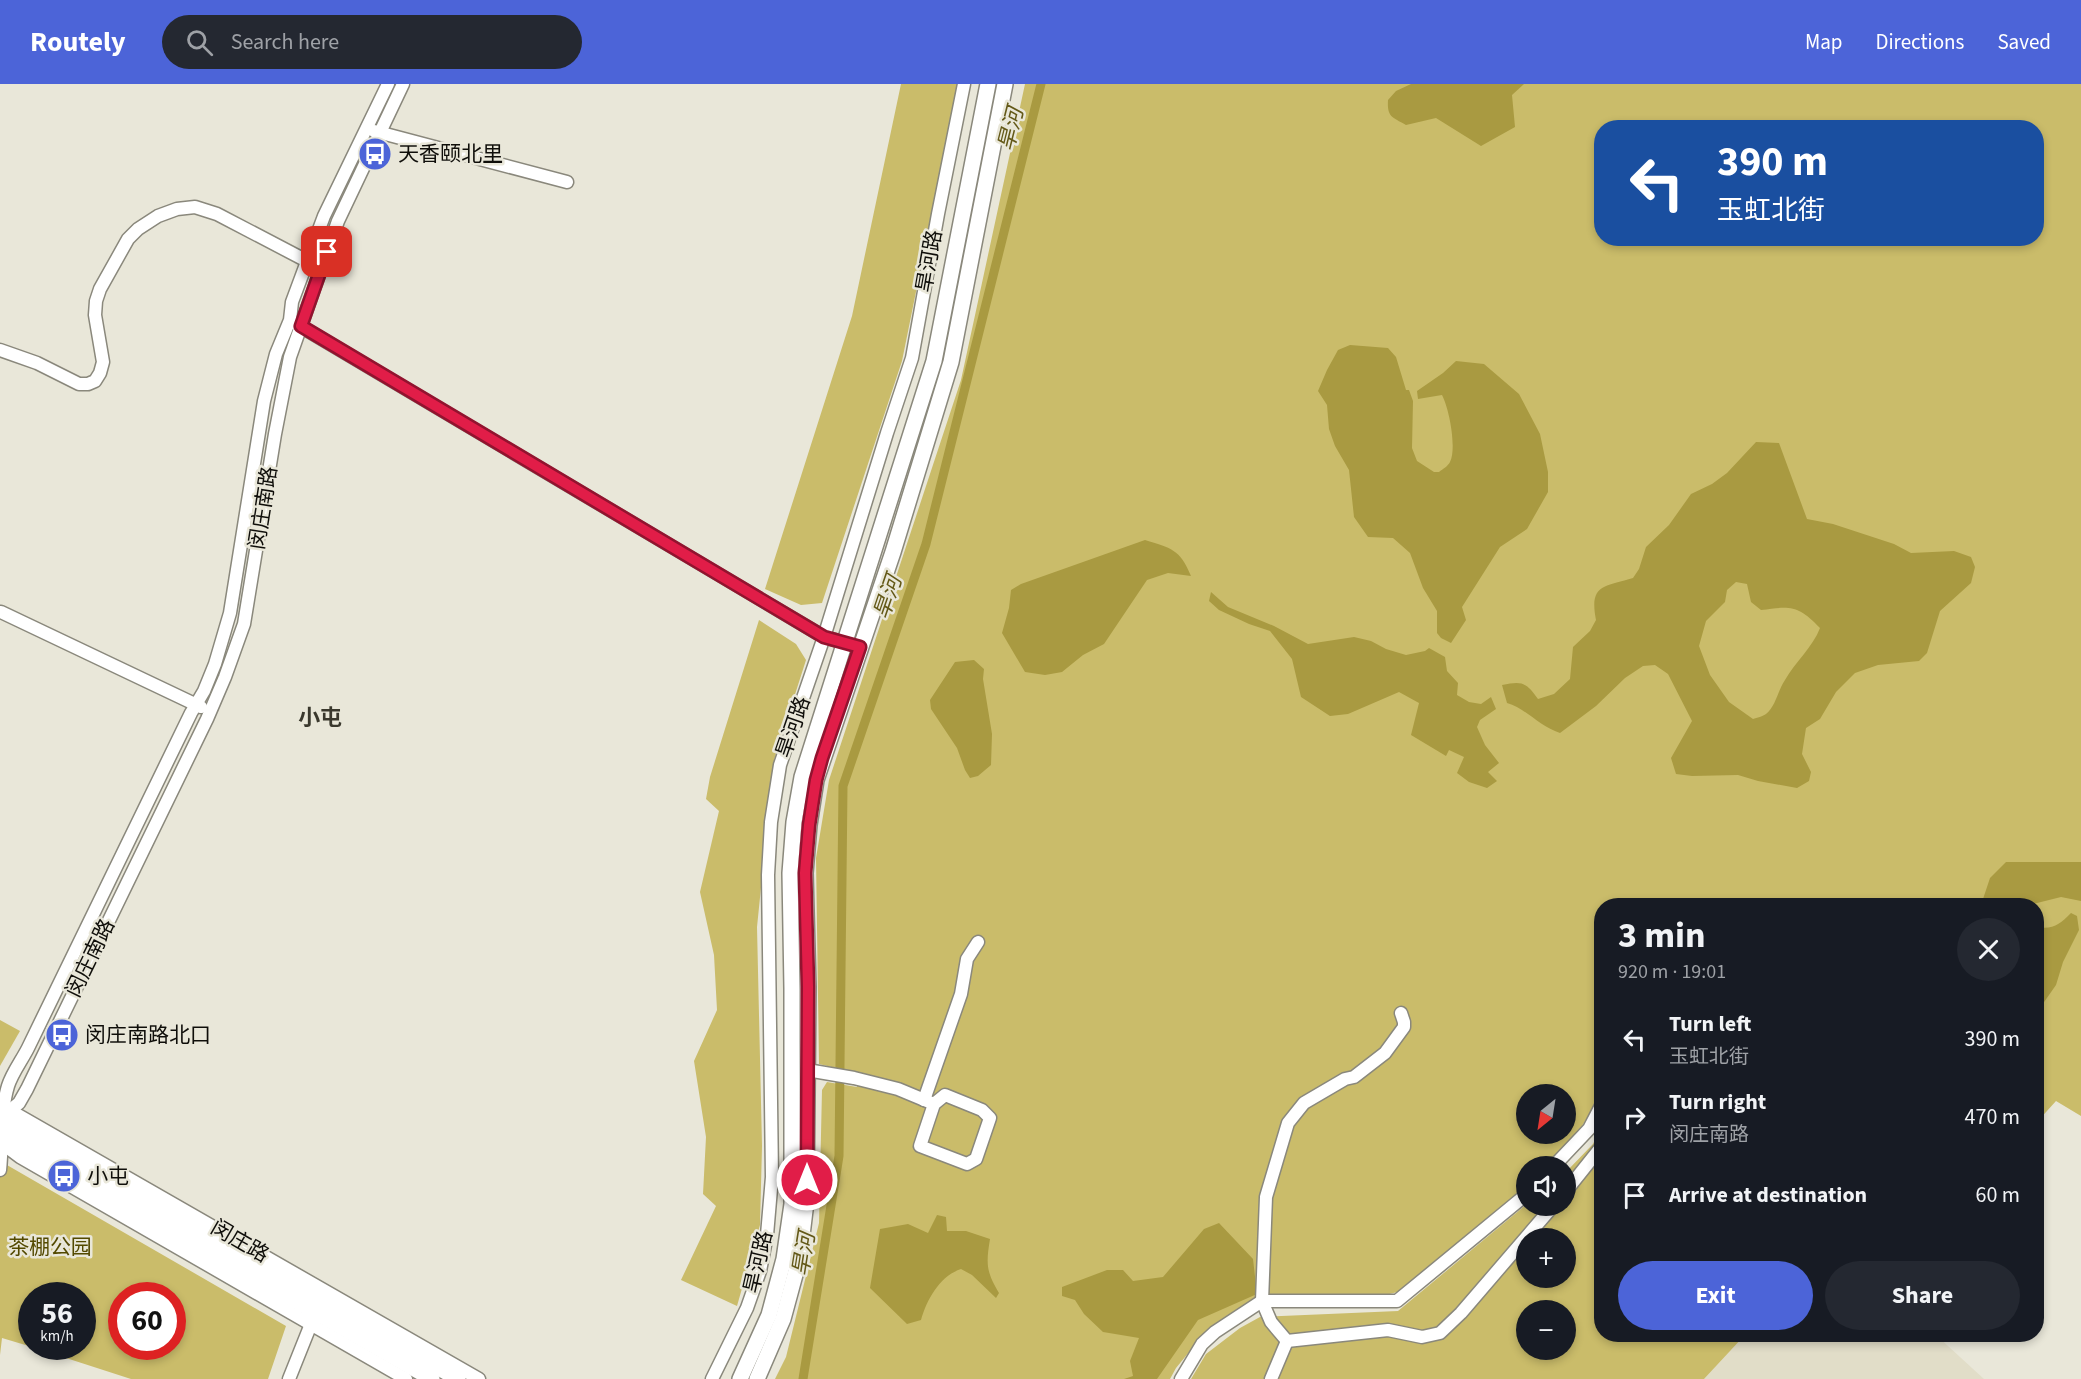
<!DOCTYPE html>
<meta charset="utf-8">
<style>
:root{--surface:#171b24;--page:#242831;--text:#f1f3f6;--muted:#9ea1a6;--accent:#4c64d8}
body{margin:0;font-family:"Source Sans 3","Noto Sans SC",sans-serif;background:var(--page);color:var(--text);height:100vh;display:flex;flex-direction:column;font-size:22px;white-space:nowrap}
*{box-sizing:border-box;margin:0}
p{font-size:20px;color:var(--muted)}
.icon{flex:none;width:33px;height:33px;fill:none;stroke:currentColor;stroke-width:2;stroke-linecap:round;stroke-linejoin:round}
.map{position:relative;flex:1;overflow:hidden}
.sheet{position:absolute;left:1594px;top:814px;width:450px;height:444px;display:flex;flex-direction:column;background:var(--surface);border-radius:24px;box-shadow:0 3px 9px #0003}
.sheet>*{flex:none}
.guide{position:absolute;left:1594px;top:36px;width:450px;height:126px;border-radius:24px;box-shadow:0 3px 9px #0003;background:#1a4fa0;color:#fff;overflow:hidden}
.needle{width:39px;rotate:210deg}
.buttons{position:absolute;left:1516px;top:1000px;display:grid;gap:12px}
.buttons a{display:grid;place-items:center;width:60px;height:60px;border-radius:50%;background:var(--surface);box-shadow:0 3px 9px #0003;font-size:30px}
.speed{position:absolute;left:18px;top:1198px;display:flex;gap:12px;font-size:30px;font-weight:700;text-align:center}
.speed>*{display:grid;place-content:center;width:78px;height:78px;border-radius:50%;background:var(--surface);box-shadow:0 3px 9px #0003;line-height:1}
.speed small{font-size:15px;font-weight:400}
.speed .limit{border:9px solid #d22;background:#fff;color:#111}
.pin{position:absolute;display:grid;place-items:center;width:51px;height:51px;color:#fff;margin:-26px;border-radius:12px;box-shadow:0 3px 9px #0006}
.me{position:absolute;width:66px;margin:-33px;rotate:0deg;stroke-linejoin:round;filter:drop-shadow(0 0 4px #0008)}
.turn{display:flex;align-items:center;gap:21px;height:126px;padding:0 24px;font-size:27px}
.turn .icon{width:78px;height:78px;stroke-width:2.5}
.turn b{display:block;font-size:42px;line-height:51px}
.round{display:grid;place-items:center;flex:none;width:63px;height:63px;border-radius:32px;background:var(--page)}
.head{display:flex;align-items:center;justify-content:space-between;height:102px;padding:0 24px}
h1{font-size:36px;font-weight:700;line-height:45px}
.button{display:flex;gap:12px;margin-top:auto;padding:12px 24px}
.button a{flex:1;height:69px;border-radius:36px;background:var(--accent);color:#fff;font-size:24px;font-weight:700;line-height:69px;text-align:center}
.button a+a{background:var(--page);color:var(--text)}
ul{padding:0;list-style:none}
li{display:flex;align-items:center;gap:18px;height:78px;padding:0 24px}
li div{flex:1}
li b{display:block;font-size:22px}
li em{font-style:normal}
header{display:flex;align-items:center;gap:36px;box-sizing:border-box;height:84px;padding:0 30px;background:var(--accent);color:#fff}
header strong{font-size:28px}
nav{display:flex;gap:33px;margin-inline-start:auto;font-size:21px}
.search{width:420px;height:54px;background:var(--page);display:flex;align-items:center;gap:15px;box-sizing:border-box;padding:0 21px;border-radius:33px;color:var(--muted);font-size:22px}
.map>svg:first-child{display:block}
</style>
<header>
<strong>Routely</strong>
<div class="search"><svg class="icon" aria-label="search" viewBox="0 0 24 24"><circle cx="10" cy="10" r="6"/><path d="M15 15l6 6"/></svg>Search here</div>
<nav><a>Map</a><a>Directions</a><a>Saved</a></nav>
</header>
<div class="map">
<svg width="2081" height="1295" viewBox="0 0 2081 1295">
<rect width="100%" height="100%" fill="#e9e7d9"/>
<!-- built -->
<path fill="#e1ddc8" d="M1781 1251H1936L1984 1295H1704L1744 1252 1777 1254Z"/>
<!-- green -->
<g fill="#cabc6a" fill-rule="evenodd">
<path d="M901 0H958L902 277 822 519 801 521 765 505 852 232Z"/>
<path d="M1025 0H2081V1032L2056 1017 2037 1038V822H1602V1010L1582 1042 1544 1083H1527V1102L1523 1106 1401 1207 1386 1211 1258 1213 1208 1245 1176 1284 1170 1295H775L786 1273 819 1139 822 1006 827 998 857 1003V989L819 980 816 774 829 696 961 296ZM1602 44H2037V154H1602ZM1527 1011H1566V1050H1527Z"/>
<path d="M759 536 796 560 806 576 774 676 757 843 762 1062 760 1141 737 1222 681 1196 716 1122 703 1110 706 1053 694 977 717 926 714 871 700 808 719 727 706 715 710 693Z"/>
<path d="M0 936 20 947 0 982Z"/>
<path d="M1602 1042V1251H1781L1778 1254 1744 1252 1704 1295H1191L1206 1270 1240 1244 1260 1233 1398 1227 1527 1120V1122H1566V1088L1593 1060ZM1527 1155H1566V1194H1527ZM1527 1227H1566V1266H1527Z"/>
<path d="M0 1077 286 1242 268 1295H131L32 1263H82V1212H32V1263L2 1254 0 1271ZM122 1212H172V1263H122Z"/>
</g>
<!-- water -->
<g fill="#a99a41" fill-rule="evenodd">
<path d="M1411 0H1524L1512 11 1515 43 1481 62 1436 34 1406 41C1392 33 1387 33 1388 16L1396 7Z"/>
<path d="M1350 261 1388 264 1396 273 1406 306H1409L1413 317 1412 364 1417 377 1434 388H1439C1443 385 1448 382 1450 378 1457 364 1449 324 1442 311L1418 315 1417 307 1443 289 1456 277 1484 280 1519 310 1540 350 1548 388V408L1527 445 1500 463 1462 523 1466 536 1451 559 1441 554 1437 549V527L1423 504 1410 469 1393 454 1368 453 1354 433 1349 386 1335 362 1329 345 1327 321 1318 307 1327 286 1338 266Z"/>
<path d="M1756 358 1779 359 1807 435 1833 440 1894 460 1911 469 1954 467 1971 473 1975 483 1971 499 1940 527 1927 569 1919 577 1878 581 1855 589 1836 608 1820 635 1806 644 1802 670 1811 688 1809 697 1797 704 1758 697 1738 691 1692 692 1676 690 1671 674 1692 637 1668 590 1655 581 1643 582 1625 594 1596 622 1560 649C1540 643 1527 625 1507 619L1502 601C1522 597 1526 598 1538 615L1554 610 1570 595 1573 563 1590 547 1596 536C1589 500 1604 503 1633 494L1639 485 1646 463 1669 441 1691 410 1712 400 1727 389ZM1736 498 1747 500 1751 518 1761 526C1791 522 1798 521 1820 544 1813 563 1795 578 1785 596 1778 606 1776 622 1766 630 1763 632 1757 634 1753 635L1729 618 1710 591 1699 562 1706 537 1725 518 1727 506Z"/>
<path d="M1145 456C1171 464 1180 465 1191 492L1168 489 1147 496 1104 560 1083 571 1062 588 1045 591 1025 588 1002 549 1009 524 1011 506 1021 500Z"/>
<path d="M1211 508 1228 523 1274 542 1308 560 1354 553 1371 557 1386 565 1406 571 1425 567 1429 564 1445 573 1447 587 1458 599 1457 611 1469 618 1481 620 1491 613 1496 625 1480 636 1477 643 1485 661 1499 679 1488 688 1497 697 1487 704 1469 698 1457 689 1464 673 1449 666 1446 672 1411 651 1419 619 1399 608 1348 630 1330 632 1301 613 1292 575 1270 547 1249 540 1219 526 1209 517Z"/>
<path d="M974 576 984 585 983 595 992 650 991 681 978 692 970 694 965 686 957 664 931 625 930 616 955 578Z"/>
<path d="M2006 778H2081V817L2061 813 2025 822H1959L1971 817 1982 818 1990 794Z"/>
<path d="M2071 829 2077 832 2079 846 2063 878 2056 901 2042 921 2037 924V843C2053 846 2060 840 2071 829Z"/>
<path d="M937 1131 946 1133 947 1147H966L990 1155C986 1180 986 1187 999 1209L996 1214 972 1191 961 1185C940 1192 927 1215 921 1236L907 1240 870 1204 880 1145 908 1140 928 1149Z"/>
<path d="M1219 1139 1253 1175 1257 1210 1198 1236 1157 1295H1124L1133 1292 1130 1277 1139 1254 1103 1248 1084 1230 1075 1216 1062 1212V1203L1107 1186H1123L1133 1197 1163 1193 1204 1145Z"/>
</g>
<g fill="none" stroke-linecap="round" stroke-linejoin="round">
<!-- canal -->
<path stroke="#a99a41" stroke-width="9" d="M803 1295 839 1072 843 702 926 460 1041 0"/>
<defs>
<g id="minor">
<path d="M374 47 567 98"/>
<path d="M295 239 824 553 853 561"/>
<path d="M0 266 37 279 79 300H88L95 297 100 289 103 278 95 231 96 217 100 205 128 155 138 145 158 132 177 125 195 123 217 130 307 177"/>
<path d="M1 528 201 623"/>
<path d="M1401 929 1404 938V943L1385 969 1354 993 1345 995 1304 1019 1288 1039 1266 1113 1262 1217 1271 1238 1287 1257 1388 1246 1422 1253 1440 1249 1461 1229 1553 1122"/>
<path d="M807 986 854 994 898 1005 934 1020 920 1062 967 1080 976 1075 990 1034 982 1026 945 1011 934 1020"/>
<path d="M924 1016 961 910 967 875 978 858"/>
<path d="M4 1023 479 1295"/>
<path d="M2 1033 19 1019 27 1005 207 635 225 593 244 540 275 350 290 273 338 137 403 0"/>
<path d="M0 1058 20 1073 406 1295"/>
<path d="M1553 1083 1589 1045 1602 1020"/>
<path d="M0 1086C3 1059 0 1028 8 1002 12 989 22 976 28 964L191 629 204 607 215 580 230 529 264 317 276 270 290 236 292 218 324 132 388 0"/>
<path d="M1566 1107 1602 1062"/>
<path d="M289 1295 313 1235"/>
<path d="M712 1295 747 1224 760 1187 767 1151 772 1093 768 791 771 738 780 681 824 553 887 349 912 274 938 130 964 0"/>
<path d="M1181 1295 1202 1260 1215 1248 1262 1217H1397L1527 1110"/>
<path d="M1271 1295 1287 1257"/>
</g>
<g id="major">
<path d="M0 1032 458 1295"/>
<path d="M0 1042 27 1063 432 1295"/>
<path d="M740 1295 769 1231 784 1175 792 1120V905L790 789 794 738 802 693 934 277 988 0"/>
<path d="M757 1295 783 1235 799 1176 806 1118 808 903 805 789 809 741 816 696 893 468 951 278 1005 0"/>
</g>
</defs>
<!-- minor casing -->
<use href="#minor" stroke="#8a887c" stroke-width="15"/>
<!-- major casing -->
<use href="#major" stroke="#8a887c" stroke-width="18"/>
<!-- minor -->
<use href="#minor" stroke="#fff" stroke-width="12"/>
<!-- major -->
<use href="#major" stroke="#fff" stroke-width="15"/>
</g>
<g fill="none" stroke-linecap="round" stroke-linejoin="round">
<defs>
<path id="route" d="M327 168 301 242 824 553 860 563 822 674 816 696 809 741 805 789 808 903 807 1096"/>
</defs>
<!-- route casing -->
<use href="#route" stroke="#92132f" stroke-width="15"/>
<!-- route -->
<use href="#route" stroke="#e11d48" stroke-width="10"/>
</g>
<!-- icons -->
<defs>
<symbol id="bus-disc" viewBox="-11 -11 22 22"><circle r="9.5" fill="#4c64d8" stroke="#e9e7d9"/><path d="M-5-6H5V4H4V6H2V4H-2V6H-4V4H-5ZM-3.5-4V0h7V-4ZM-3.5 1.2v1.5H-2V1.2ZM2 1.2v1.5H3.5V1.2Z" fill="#fff"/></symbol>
</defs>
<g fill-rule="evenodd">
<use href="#bus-disc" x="356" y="51" width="38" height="38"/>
<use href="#bus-disc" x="43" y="932" width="38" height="38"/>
<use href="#bus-disc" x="45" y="1073" width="38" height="38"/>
</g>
<g text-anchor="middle" stroke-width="5" stroke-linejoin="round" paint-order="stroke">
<!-- poi labels -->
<g font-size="21" fill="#0f0e0a" stroke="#e9e7d9" text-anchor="start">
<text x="398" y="77">天香颐北里</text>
<text x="85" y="958">闵庄南路北口</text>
<text x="87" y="1099">小屯</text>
</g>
<!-- street labels -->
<g font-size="21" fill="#0f0e0a" stroke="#e9e7d9">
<text transform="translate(929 177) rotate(-80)" y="7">旱河路</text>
<text transform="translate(263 424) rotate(-81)" y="7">闵庄南路</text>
<text transform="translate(793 643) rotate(-71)" y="7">旱河路</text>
<text transform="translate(90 874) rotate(-64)" y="7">闵庄南路</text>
<text transform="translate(240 1157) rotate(30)" y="7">闵庄路</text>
<text transform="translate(758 1178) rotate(-77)" y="7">旱河路</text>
</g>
<!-- park labels -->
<g font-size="21" fill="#534900" stroke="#e9e7d9">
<text x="50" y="1170">茶棚公园</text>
</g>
<!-- water labels -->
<g font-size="22" font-style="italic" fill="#635817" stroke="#e9e7d9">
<text transform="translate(1010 45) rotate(-76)" y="8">旱河</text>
<text transform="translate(887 513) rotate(-71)" y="8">旱河</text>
<text transform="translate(803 1170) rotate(-81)" y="8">旱河</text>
</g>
<!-- neighbourhood labels -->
<g font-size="22" font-weight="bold" fill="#3a382d" stroke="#e9e7d9">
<text x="320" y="641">小屯</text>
</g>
</g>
</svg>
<div class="buttons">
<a><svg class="needle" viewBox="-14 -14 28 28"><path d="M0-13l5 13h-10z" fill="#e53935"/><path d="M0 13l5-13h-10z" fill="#9ea1a6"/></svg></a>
<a><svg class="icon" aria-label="sound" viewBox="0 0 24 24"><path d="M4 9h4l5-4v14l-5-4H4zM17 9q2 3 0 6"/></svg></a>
<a>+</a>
<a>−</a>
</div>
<div class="speed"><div>56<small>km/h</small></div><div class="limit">60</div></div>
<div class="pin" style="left:327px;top:168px;background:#d93025"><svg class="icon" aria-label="arrive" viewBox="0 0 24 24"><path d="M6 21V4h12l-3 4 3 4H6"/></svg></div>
<svg class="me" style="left:807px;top:1096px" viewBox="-20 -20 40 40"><circle r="17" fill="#e11d48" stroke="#fff" stroke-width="3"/><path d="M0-11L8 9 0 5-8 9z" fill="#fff"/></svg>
<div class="guide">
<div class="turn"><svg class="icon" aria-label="left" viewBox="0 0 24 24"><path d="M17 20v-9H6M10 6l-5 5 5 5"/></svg><div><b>390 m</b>玉虹北街</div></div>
</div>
<section class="sheet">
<div class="head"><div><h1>3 min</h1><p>920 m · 19:01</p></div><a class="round"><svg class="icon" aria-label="close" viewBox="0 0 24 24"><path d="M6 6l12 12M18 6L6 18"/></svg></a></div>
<ul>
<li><svg class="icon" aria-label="left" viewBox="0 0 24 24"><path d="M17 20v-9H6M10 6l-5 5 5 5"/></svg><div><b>Turn left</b><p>玉虹北街</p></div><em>390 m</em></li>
<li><svg class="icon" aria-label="right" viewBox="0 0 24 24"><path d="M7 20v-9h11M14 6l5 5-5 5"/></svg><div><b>Turn right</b><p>闵庄南路</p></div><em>470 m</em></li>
<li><svg class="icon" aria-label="arrive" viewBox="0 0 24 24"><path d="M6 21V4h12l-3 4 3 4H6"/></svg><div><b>Arrive at destination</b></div><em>60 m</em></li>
</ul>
<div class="button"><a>Exit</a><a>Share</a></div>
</section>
</div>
